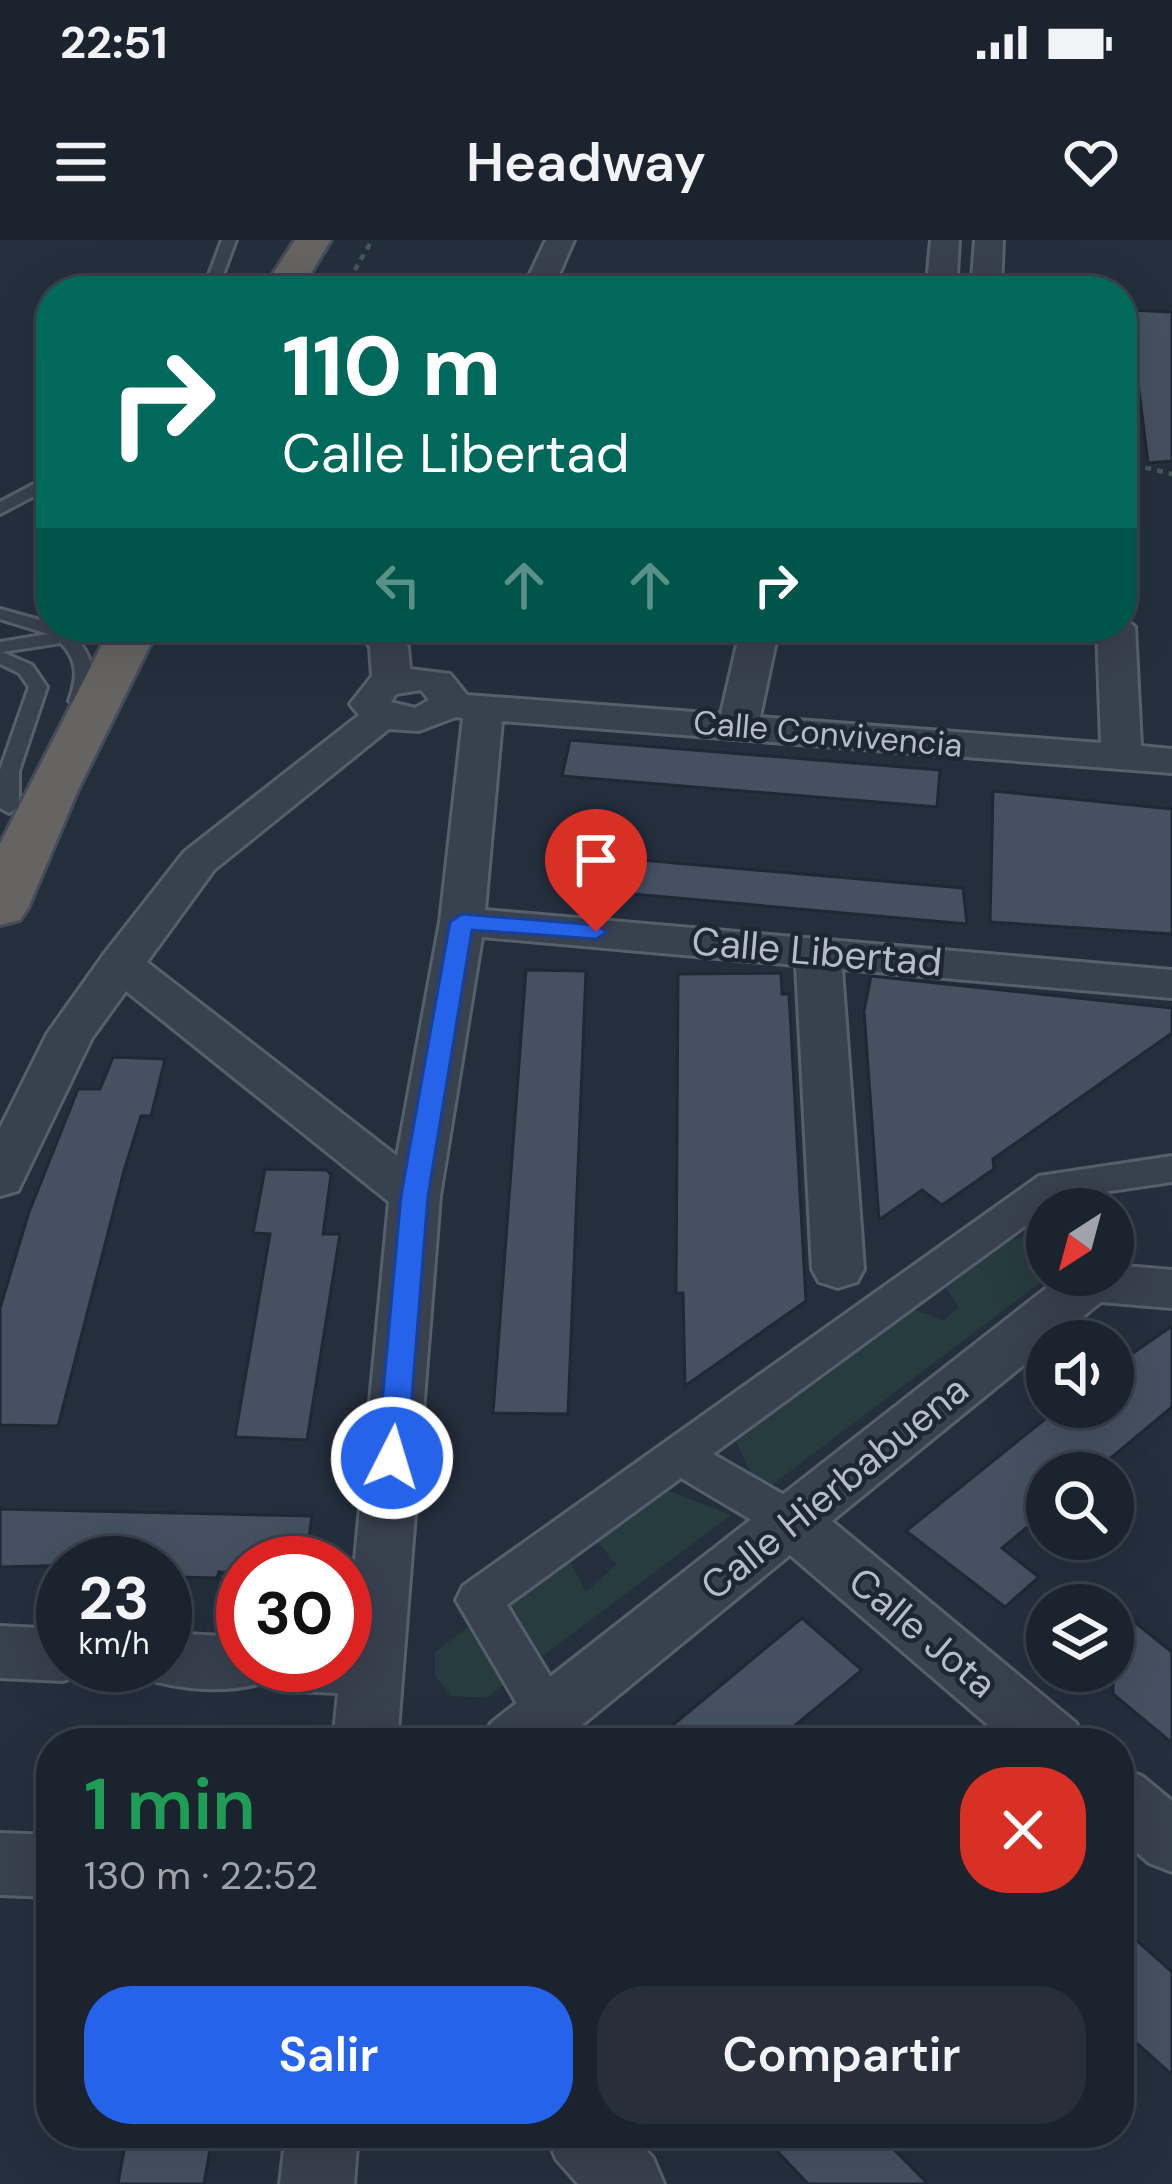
<!DOCTYPE html>
<html lang="es">
<meta charset="utf-8">
<style>
:root{--surface:#1b232e;--page:#282f3a;--text:#f1f3f6;--muted:#a0a4aa;--line:#39404a;--accent:#2563eb}
body{margin:0;font-family:"DM Sans",sans-serif;background:var(--page);color:var(--text);height:100vh;display:flex;flex-direction:column;font-size:45px;white-space:nowrap}
*{box-sizing:border-box;margin:0}
p{font-size:39px;color:var(--muted)}
.icon{flex:none;width:66px;height:66px;fill:none;stroke:currentColor;stroke-width:2;stroke-linecap:round;stroke-linejoin:round}
.map{position:relative;flex:1;overflow:hidden}
.panel{position:absolute;left:36px;top:1488px;width:1098px;height:420px;display:flex;flex-direction:column;background:var(--surface);border-radius:48px;box-shadow:0 12px 48px #0002,0 0 0 3px var(--line)}
.panel>*{flex:none}
.guide{position:absolute;left:36px;top:36px;width:1101px;height:366px;border-radius:48px;box-shadow:0 12px 48px #0002,0 0 0 3px var(--line);background:#00695c;color:#fff;overflow:hidden}
.needle{width:78px;rotate:216deg}
.fabs{position:absolute;left:1026px;top:948px;display:grid;gap:24px}
.fabs a{display:grid;place-items:center;width:108px;height:108px;border-radius:50%;background:var(--surface);box-shadow:0 12px 48px #0002,0 0 0 3px var(--line);font-size:60px}
.speed{position:absolute;left:36px;top:1296px;display:flex;gap:24px;font-size:60px;font-weight:700;text-align:center}
.speed>*{display:grid;place-content:center;width:156px;height:156px;border-radius:50%;background:var(--surface);box-shadow:0 12px 48px #0002,0 0 0 3px var(--line);line-height:1}
.speed small{font-size:30px;font-weight:400}
.speed .limit{border:18px solid #d22;background:#fff;color:#111}
.pin{position:absolute;display:grid;place-items:center;width:102px;height:102px;color:#fff;margin:-123px -51px;border-radius:50% 50% 50% 0;rotate:-45deg;box-shadow:0 0 12px #0007}
.pin .icon{rotate:45deg}
.me{position:absolute;width:132px;margin:-66px;rotate:5deg;stroke-linejoin:round;filter:drop-shadow(0 0 9px #0008)}
.turn{display:flex;align-items:center;gap:42px;height:252px;padding:0 48px;font-size:54px}
.turn .icon{width:156px;height:156px;stroke-width:2.5}
.turn b{display:block;font-size:84px;line-height:102px}
.lanes{display:flex;align-items:center;height:114px;padding:0 48px;background:#0003;justify-content:center;gap:60px;direction:ltr}
.lanes .off{opacity:.35}
.round{display:grid;place-items:center;flex:none;width:126px;height:126px;border-radius:48px;background:var(--page)}
.head{display:flex;align-items:center;justify-content:space-between;height:204px;padding:0 48px}
h1{font-size:72px;font-weight:600;line-height:90px;color:#1e9e55}
.action{display:flex;gap:24px;margin-top:auto;padding:24px 48px}
.action a{flex:1;height:138px;border-radius:48px;background:var(--accent);color:#fff;font-size:48px;font-weight:600;line-height:138px;text-align:center}
.action a+a{background:var(--page);color:var(--text)}
.status{display:flex;justify-content:space-between;align-items:center;height:84px;padding:0 60px;background:var(--surface);direction:ltr}
.status svg{height:33px;fill:currentColor}
header{display:flex;justify-content:space-between;align-items:center;height:156px;padding:0 48px;background:var(--surface);font-size:54px;font-weight:600}
.map>svg:first-child{display:block}
</style>
<div class="status"><b>22:51</b><svg viewBox="0 0 49 12"><path d="M0 12V9h3v3zM5 12V6h3v6zM10 12V3h3v9zM15 12V0h3v12zM26 1h20v11H26zM47 4h2v5h-2z"/></svg></div>
<header><svg class="icon" aria-label="menu" viewBox="0 0 24 24"><path d="M4 6h16M4 12h16M4 18h16"/></svg>Headway<svg class="icon" aria-label="heart" viewBox="0 0 24 24"><path d="M12 20l-8-8c-3-5 5-10 8-4 3-6 11-1 8 4z"/></svg></header>
<div class="map">
<svg width="1172" height="1944" viewBox="0 0 1172 1944">
<rect width="100%" height="100%" fill="#242f3e"/>
<!-- green -->
<g fill="#263c3f">
<path d="M1047 995 1050 1035 760 1254 735 1199 913 1069 944 1081 959 1067 945 1047 1004 1000Z"/>
<path d="M664 1249 731 1275 486 1458 452 1456 435 1436V1412L477 1380 496 1346 568 1317 586 1352 616 1325 595 1298Z"/>
</g>
<!-- building -->
<g fill="#455162" stroke="#1f2835" stroke-width="3">
<path d="M1129 70 1172 72V221L1148 223Z"/>
<path d="M570 500 940 530 937 567 562 536Z"/>
<path d="M993 551 1172 569V694L990 682Z"/>
<path d="M572 614 963 648 967 684 565 648Z"/>
<path d="M526 730 586 731 568 1174 493 1173Z"/>
<path d="M781 733 782 754H789L806 1061 685 1146 683 1053H676L678 734Z"/>
<path d="M871 736 1172 768V793L993 919 994 929 942 965 922 950 879 980 864 771Z"/>
<path d="M113 817 165 819 151 876H141L124 931 58 1186 0 1185V1068L29 972 78 849H100Z"/>
<path d="M265 929 327 930 331 935 323 994H340L307 1200 235 1197 270 994 253 993Z"/>
<path d="M1172 1086V1167L1093 1233H1047V1271L1002 1308 1039 1337 1005 1367 906 1291 1060 1167H1113V1127Z"/>
<path d="M0 1269 312 1276 305 1323H243V1333L219 1332 217 1338 174 1337 175 1331H165V1323L0 1327Z"/>
<path d="M1113 1365 1172 1412V1503L1113 1454Z"/>
<path d="M802 1378 862 1430 774 1503H651Z"/>
<path d="M1119 1685 1172 1732V1835L1119 1787Z"/>
<path d="M127 1893H213L204 1944H118Z"/>
<path d="M760 1893H878L928 1944H808Z"/>
</g>
<g fill="none" stroke-linecap="round" stroke-linejoin="round">
<defs>
<g id="service">
<path d="M222 0H236L217 51H203Z"/>
<path d="M51 154V162L39 158 41 155Z"/>
<path d="M51 235V247L0 274V262Z"/>
<path d="M0 369 51 383V387H91L74 396C94 417 96 434 87 461L78 466 69 461C77 438 79 422 61 403L2 412 32 425 47 447 19 531V567L9 573 0 568V530L29 447 19 433 0 424V402L48 394 0 379Z"/>
</g>
<path id="pedestrian" d="M1172 916V942L1063 958 713 1214 807 1268 813 1281 807 1294 791 1299 775 1294 681 1238 507 1365 573 1474 566 1489 549 1495 532 1489 456 1360 463 1346 1039 936Z"/>
<g id="minor">
<path d="M546 0H574L552 51H522Z"/>
<path d="M931 0H959L956 51H817L823 40 833 37 927 42Z"/>
<path d="M975 0H1003L1001 51H971Z"/>
<path d="M1122 377 1135 387 1141 506 1172 509V533L502 481 485 670 1172 730V758L842 729 864 1029 857 1042 838 1048 819 1042 812 1029 796 725 482 697 440 956 397 1503H333L338 1453 295 1451 273 1444 269 1434 265 1442C228 1454 179 1450 143 1438L137 1425H165V1393L243 1397V1425H345L389 962 126 751 92 798 18 951 0 956V888L47 794 104 714 184 612 359 475 350 464 372 436 370 407 357 387H395L408 407 410 429 450 434 467 455 721 474 741 387H779L760 477 1101 503 1097 387H1122ZM421 450 429 460 415 468 391 462 396 454ZM456 477 463 478 440 682 397 916 147 722 214 630 389 489 419 491Z"/>
<path d="M1113 1025 1172 1030V1068L1101 1062 832 1281 1076 1483 1086 1503H1009L790 1315 560 1503H481L491 1483 1063 1035H1113Z"/>
<path d="M0 1386 63 1389V1425H89L85 1434 63 1441 0 1438Z"/>
<path d="M1119 1528 1142 1536 1172 1561V1632L1149 1623 1119 1597Z"/>
<path d="M0 1593 51 1595V1657L0 1655Z"/>
<path d="M286 1893H358L354 1944H280Z"/>
<path d="M546 1893H631L653 1918 664 1944H578L556 1919Z"/>
</g>
<g id="trunk">
<path d="M295 0H331L300 51H262Z"/>
<path d="M111 387H159L77 552 28 668 20 680 0 685V604Z"/>
</g>
</defs>
<!-- service casing -->
<use href="#service" stroke="#565f6c" stroke-width="6"/>
<!-- pedestrian casing -->
<use href="#pedestrian" stroke="#565f6c" stroke-width="6"/>
<!-- minor casing -->
<use href="#minor" stroke="#565f6c" stroke-width="6"/>
<!-- trunk casing -->
<use href="#trunk" stroke="#434c59" stroke-width="6"/>
<!-- path -->
<g stroke="#44595c" stroke-width="4.5" stroke-dasharray="6 6" stroke-linecap="butt">
<path d="M343 51 372 0"/>
<path d="M1122 222 1172 234"/>
</g>
<!-- service -->
<use href="#service" fill="#38414e" fill-rule="evenodd"/>
<!-- pedestrian -->
<use href="#pedestrian" fill="#38414e" fill-rule="evenodd"/>
<!-- minor -->
<use href="#minor" fill="#38414e" fill-rule="evenodd"/>
<!-- trunk -->
<use href="#trunk" fill="#656462" fill-rule="evenodd"/>
</g>
<!-- route -->
<path fill="#2563eb" stroke="#184099" stroke-width="3" d="M462 674 596 685 607 692 596 699 472 690 428 956 407 1218 392 1230 377 1218 401 956 450 682Z"/>
<g text-anchor="middle" stroke-width="9" stroke-linejoin="round" paint-order="stroke">
<!-- far-street labels -->
<g font-size="33" fill="#b4bcc9" stroke="#1d2633">
<text transform="translate(828 493) rotate(5)" y="12">Calle Convivencia</text>
</g>
<!-- street labels -->
<g font-size="39" fill="#b4bcc9" stroke="#1d2633">
<text transform="translate(817 711) rotate(5)" y="14">Calle Libertad</text>
<text transform="translate(834 1247) rotate(-39)" y="14">Calle Hierbabuena</text>
<text transform="translate(923 1392) rotate(40)" y="14">Calle Jota</text>
</g>
</g>
</svg>
<div class="fabs">
<a><svg class="needle" viewBox="-14 -14 28 28"><path d="M0-13l5 13h-10z" fill="#e53935"/><path d="M0 13l5-13h-10z" fill="#a0a4aa"/></svg></a>
<a><svg class="icon" aria-label="sound" viewBox="0 0 24 24"><path d="M4 9h4l5-4v14l-5-4H4zM17 9q2 3 0 6"/></svg></a>
<a><svg class="icon" aria-label="search" viewBox="0 0 24 24"><circle cx="10" cy="10" r="6"/><path d="M15 15l6 6"/></svg></a>
<a><svg class="icon" aria-label="layers" viewBox="0 0 24 24"><path d="M12 4l9 5-9 5-9-5zM3 14l9 5 9-5"/></svg></a>
</div>
<div class="speed"><div>23<small>km/h</small></div><div class="limit">30</div></div>
<div class="pin" style="left:596px;top:692px;background:#d93025"><svg class="icon" aria-label="arrive" viewBox="0 0 24 24"><path d="M6 21V4h12l-3 4 3 4H6"/></svg></div>
<svg class="me" style="left:392px;top:1218px" viewBox="-20 -20 40 40"><circle r="17" fill="#2563eb" stroke="#fff" stroke-width="3"/><path d="M0-11L8 9 0 5-8 9z" fill="#fff"/></svg>
<div class="guide">
<div class="turn"><svg class="icon" aria-label="right" viewBox="0 0 24 24"><path d="M7 20v-9h11M14 6l5 5-5 5"/></svg><div><b>110 m</b>Calle Libertad</div></div>
<div class="lanes"><svg class="icon off" aria-label="left" viewBox="0 0 24 24"><path d="M17 20v-9H6M10 6l-5 5 5 5"/></svg><svg class="icon off" aria-label="ahead" viewBox="0 0 24 24"><path d="M12 20V5M6 11l6-6 6 6"/></svg><svg class="icon off" aria-label="ahead" viewBox="0 0 24 24"><path d="M12 20V5M6 11l6-6 6 6"/></svg><svg class="icon" aria-label="right" viewBox="0 0 24 24"><path d="M7 20v-9h11M14 6l5 5-5 5"/></svg></div>
</div>
<section class="panel">
<div class="head"><div><h1>1 min</h1><p>130 m · 22:52</p></div><a class="round" style="background:#d93025;color:#fff"><svg class="icon" aria-label="close" viewBox="0 0 24 24"><path d="M6 6l12 12M18 6L6 18"/></svg></a></div>
<div class="action"><a>Salir</a><a>Compartir</a></div>
</section>
</div>
